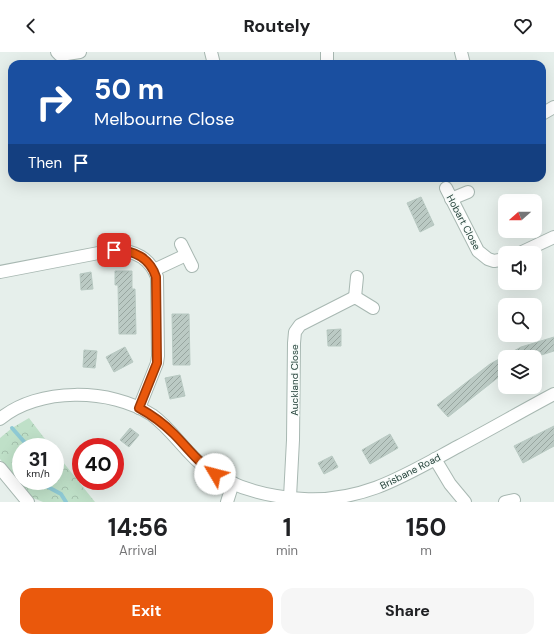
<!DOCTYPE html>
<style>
:root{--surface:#fff;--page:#f6f6f6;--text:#202124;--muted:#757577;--accent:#ea580c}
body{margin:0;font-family:"DM Sans",sans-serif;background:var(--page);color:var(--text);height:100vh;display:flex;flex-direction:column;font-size:15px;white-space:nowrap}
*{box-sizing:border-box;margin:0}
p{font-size:13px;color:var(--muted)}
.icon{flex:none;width:22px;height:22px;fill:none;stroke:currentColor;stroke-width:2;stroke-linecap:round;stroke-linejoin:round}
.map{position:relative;height:450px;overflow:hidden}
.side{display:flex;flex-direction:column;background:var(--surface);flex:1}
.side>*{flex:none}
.top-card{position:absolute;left:8px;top:8px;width:538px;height:122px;border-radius:12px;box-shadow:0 4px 16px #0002;background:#1a4fa0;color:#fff;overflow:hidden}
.needle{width:26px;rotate:249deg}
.fabs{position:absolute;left:498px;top:142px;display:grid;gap:8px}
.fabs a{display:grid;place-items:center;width:44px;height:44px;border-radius:8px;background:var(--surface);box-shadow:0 4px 16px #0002;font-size:20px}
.speed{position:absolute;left:12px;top:386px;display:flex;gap:8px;font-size:20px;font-weight:700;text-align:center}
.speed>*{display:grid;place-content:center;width:52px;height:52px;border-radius:50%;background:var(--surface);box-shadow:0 4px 16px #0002;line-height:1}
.speed small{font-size:10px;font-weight:400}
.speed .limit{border:6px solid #d22;background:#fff;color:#111}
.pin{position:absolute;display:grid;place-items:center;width:34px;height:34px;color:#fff;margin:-17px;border-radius:8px;box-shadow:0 2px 6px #0006}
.me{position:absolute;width:44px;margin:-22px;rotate:307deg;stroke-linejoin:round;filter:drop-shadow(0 0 3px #0008)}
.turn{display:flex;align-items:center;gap:14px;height:84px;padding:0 20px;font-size:18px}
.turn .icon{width:52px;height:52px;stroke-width:2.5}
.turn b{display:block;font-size:28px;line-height:34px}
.then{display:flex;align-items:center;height:38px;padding:0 20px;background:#0003;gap:8px;font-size:15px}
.eta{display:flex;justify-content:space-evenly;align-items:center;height:68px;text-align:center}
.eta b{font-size:24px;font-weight:700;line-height:28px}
.button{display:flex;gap:8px;margin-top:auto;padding:8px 20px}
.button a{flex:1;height:46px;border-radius:12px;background:var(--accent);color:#fff;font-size:16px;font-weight:700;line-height:46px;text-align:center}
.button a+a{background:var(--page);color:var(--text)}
header{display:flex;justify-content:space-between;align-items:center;height:52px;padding:0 20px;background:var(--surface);font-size:18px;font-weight:700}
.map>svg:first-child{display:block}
</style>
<header><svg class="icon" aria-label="back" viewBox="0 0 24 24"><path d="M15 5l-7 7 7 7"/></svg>Routely<svg class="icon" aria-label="heart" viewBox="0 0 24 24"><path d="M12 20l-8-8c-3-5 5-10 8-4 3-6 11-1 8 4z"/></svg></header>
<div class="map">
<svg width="554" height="450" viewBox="0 0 554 450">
<defs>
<pattern id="forest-crowns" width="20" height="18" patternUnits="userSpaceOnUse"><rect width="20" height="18" fill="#bfe0c8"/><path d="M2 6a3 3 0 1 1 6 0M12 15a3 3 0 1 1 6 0" fill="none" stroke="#a4c1ad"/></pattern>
<pattern id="building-hatch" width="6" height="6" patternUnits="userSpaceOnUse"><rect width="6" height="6" fill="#bbcac4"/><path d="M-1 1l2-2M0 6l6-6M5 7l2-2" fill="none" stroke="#98a6a0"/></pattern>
</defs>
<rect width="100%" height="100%" fill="#e6efeb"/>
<!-- forest -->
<path fill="url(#forest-crowns)" d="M29 366 51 395H21V429H55V400L95 450H43L28 444 0 407V386L12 376Z"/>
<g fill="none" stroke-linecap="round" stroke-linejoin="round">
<!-- stream -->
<g stroke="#8ec9d4" stroke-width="4">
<path d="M12 376 27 393 26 395"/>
<path d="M37 429 61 442 66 450"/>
</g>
</g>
<!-- building -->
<g fill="url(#building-hatch)" stroke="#b8c9c2">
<path d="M421 145 434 173 420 180 407 151Z"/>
<path d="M115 219H132V237H135L136 282H119L118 233H115Z"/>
<path d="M91 220 93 237 81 238 80 222Z"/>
<path d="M172 262H189L190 313H173Z"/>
<path d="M341 277V294H328L327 278Z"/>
<path d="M554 285V299L535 305H505V320L448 365 437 353 490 312 521 295Z"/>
<path d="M125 295 133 310 114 320 106 305Z"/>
<path d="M84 298 97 299 95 316 83 315Z"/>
<path d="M180 323 185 344 170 347 165 326Z"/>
<path d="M554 374V394L523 411 514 394Z"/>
<path d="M130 376 139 383 129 395 120 388Z"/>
<path d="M390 382 398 396 370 412 362 398Z"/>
<path d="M332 404 338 415 324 422 318 411Z"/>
</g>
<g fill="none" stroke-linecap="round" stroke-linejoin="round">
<defs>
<g id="minor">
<path d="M57 0 60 3 80 0"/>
<path d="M211 0 214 12"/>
<path d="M461 0 464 12"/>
<path d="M327 12V0"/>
<path d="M542 62 554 55"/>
<path d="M446 136 478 199 488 207 494 209 505 207"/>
<path d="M451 147 468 140"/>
<path d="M181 192 192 214"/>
<path d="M520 201 554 185"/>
<path d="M154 218 186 203"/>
<path d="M0 220 114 198C134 198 150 206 157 225L158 304 157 311 139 356"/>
<path d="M355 245 357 225"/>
<path d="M0 367C38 335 111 336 152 363 173 378 186 402 207 417 235 437 270 445 304 447 365 450 407 422 459 394 491 377 522 359 554 342"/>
<path d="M435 407 450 432 465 450"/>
<path d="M0 416 28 450"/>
<path d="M290 445 293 388 294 291 295 280 300 273 355 245 373 256"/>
<path d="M227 450 233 431"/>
<path d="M505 450 514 448"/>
</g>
</defs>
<!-- minor casing -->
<use href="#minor" stroke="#a8b8b2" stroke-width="14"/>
<!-- minor -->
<use href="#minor" stroke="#fff" stroke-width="12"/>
</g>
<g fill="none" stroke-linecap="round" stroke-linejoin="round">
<defs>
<path id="route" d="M114 198C134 198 150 206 156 225L157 311 139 356C152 363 164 372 174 382 188 396 198 411 215 422"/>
</defs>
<!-- route casing -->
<use href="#route" stroke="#983908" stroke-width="10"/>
<!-- route -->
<use href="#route" stroke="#ea580c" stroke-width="7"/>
</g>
<g text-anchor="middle" stroke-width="3" stroke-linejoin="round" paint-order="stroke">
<!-- street labels -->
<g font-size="10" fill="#24423a" stroke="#f7fbf9">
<text transform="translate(464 170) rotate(62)" y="4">Hobart Close</text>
<text transform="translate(294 328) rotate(-90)" y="4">Auckland Close</text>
<text transform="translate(410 419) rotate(-27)" y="4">Brisbane Road</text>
</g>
</g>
</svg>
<div class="fabs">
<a><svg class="needle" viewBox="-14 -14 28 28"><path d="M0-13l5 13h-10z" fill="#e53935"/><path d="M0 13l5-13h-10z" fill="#757577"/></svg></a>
<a><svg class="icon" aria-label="sound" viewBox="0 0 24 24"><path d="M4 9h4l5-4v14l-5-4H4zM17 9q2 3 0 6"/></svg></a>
<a><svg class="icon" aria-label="search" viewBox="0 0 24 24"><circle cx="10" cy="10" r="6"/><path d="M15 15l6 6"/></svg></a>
<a><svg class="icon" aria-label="layers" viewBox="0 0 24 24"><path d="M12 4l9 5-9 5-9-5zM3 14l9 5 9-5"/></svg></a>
</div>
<div class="speed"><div>31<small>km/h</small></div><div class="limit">40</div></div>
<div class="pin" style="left:114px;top:198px;background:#d93025"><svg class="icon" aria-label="arrive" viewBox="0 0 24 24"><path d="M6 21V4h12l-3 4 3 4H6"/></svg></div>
<svg class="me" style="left:215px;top:422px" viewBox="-20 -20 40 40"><circle r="19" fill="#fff"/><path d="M0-13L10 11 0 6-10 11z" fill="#ea580c"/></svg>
<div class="top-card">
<div class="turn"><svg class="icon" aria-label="right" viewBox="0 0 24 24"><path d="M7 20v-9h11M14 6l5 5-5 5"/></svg><div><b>50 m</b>Melbourne Close</div></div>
<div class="then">Then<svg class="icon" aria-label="arrive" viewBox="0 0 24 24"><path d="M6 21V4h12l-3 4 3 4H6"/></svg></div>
</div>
</div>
<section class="side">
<div class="eta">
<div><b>14:56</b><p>Arrival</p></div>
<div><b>1</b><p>min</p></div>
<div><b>150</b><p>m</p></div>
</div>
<div class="button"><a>Exit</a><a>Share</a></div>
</section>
